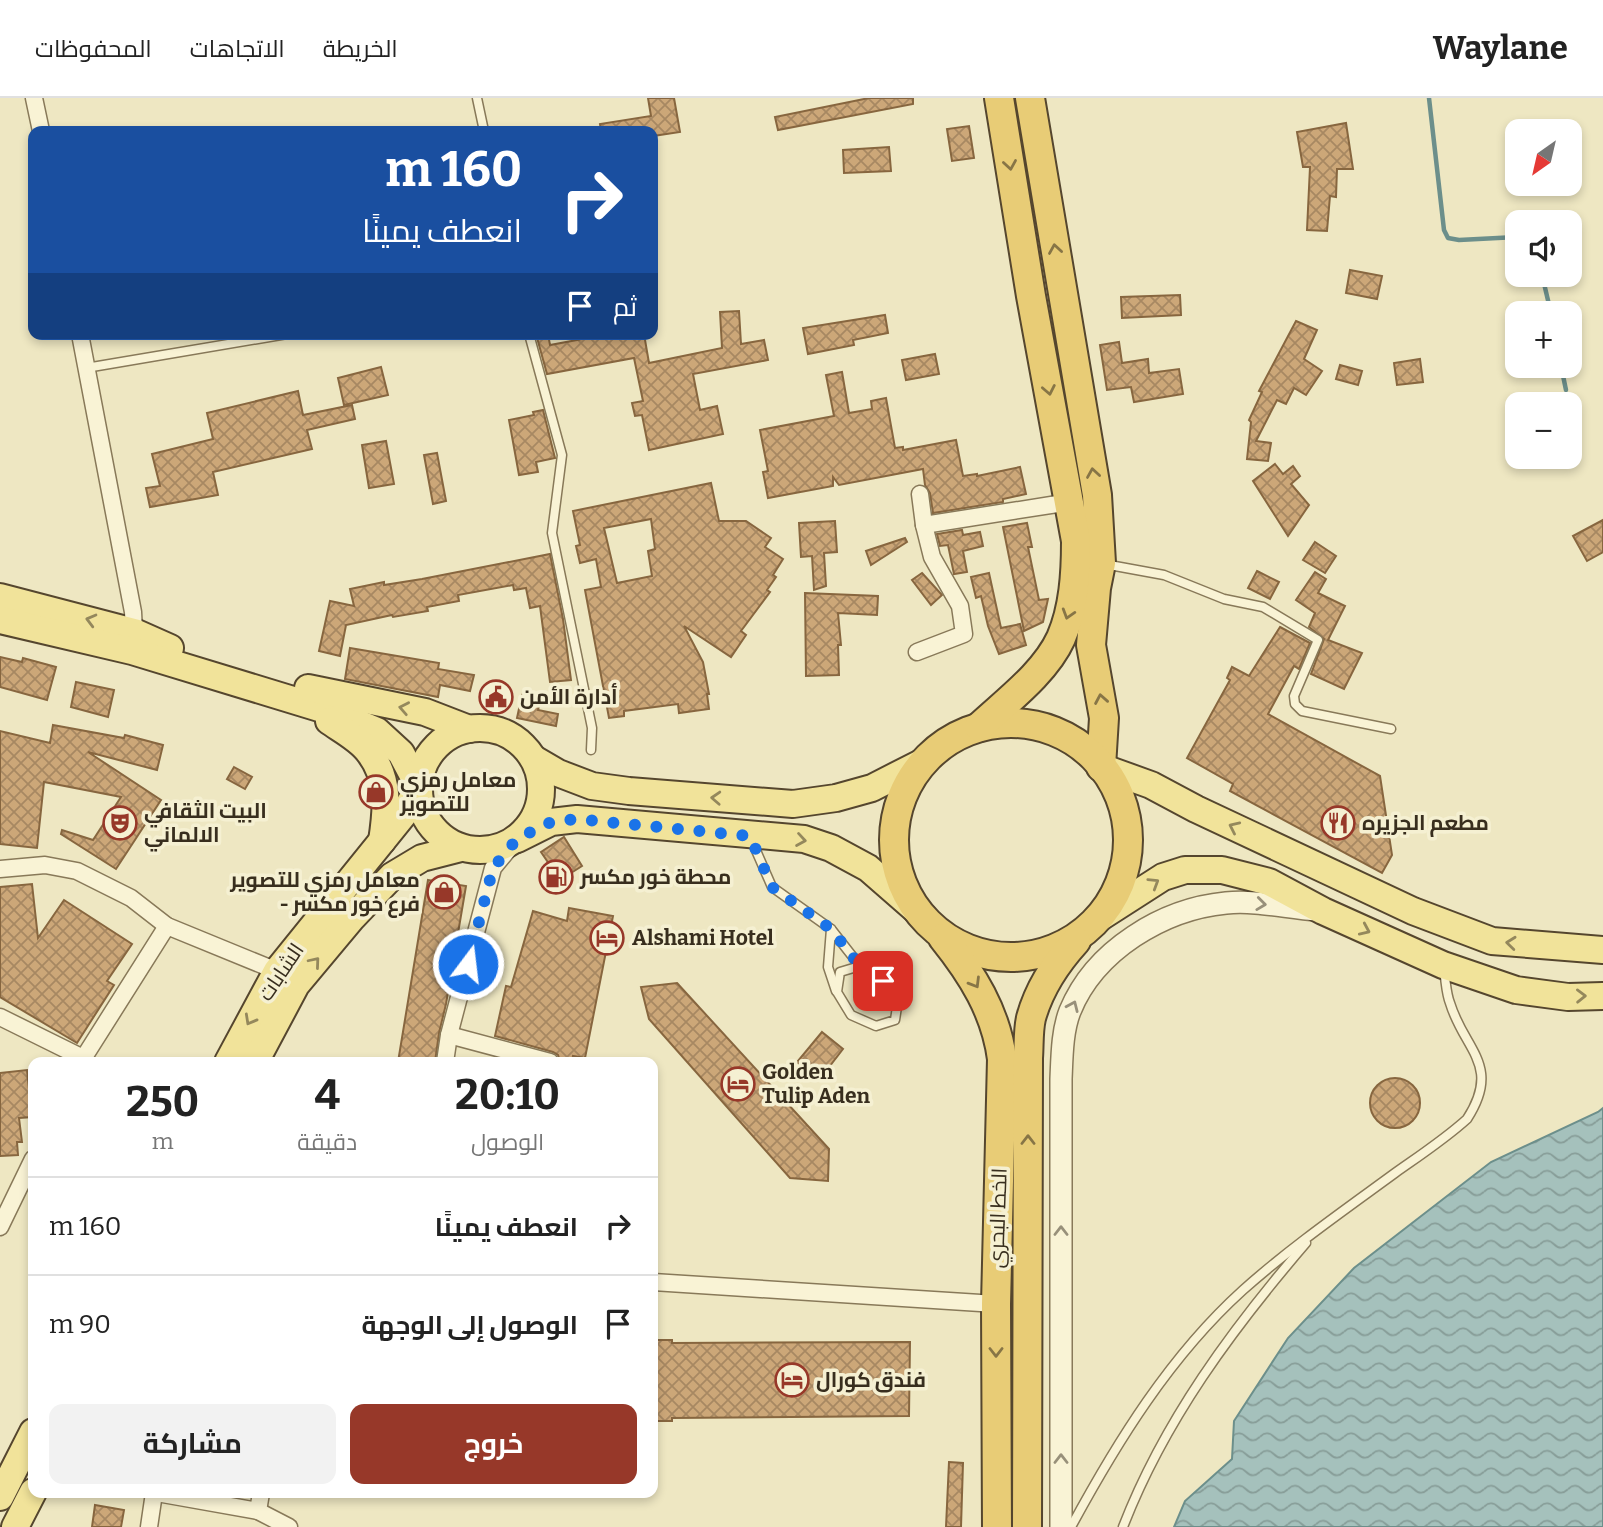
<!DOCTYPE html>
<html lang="ar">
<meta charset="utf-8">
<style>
:root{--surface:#fff;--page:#f2f2f2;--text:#222;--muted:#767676;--line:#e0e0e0;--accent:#973829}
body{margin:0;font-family:Bitter,Cairo,serif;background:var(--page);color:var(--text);direction:rtl;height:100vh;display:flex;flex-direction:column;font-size:26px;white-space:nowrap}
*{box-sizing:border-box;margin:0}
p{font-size:23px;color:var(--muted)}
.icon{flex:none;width:38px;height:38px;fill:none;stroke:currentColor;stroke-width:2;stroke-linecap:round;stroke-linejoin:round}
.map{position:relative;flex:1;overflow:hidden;direction:ltr}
.side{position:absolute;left:28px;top:959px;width:630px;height:441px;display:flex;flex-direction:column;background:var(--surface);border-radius:14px;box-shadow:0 4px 10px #0003;direction:rtl}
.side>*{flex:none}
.guide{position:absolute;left:28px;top:28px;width:630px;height:214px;border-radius:14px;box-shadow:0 4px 10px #0003;direction:rtl;background:#1a4fa0;color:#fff;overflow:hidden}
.needle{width:46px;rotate:214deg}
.tools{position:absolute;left:1505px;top:21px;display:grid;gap:14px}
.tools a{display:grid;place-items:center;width:77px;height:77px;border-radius:14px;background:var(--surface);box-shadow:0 4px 10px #0003;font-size:35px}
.pin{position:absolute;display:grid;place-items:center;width:60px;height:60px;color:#fff;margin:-30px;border-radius:14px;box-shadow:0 4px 10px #0006}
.me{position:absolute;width:77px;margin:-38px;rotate:15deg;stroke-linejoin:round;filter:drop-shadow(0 0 5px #0008)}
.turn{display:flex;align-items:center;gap:24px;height:147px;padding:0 21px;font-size:32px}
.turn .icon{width:91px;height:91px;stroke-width:2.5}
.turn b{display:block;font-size:49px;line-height:60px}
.then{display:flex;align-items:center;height:66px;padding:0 21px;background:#0003;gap:14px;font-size:26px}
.eta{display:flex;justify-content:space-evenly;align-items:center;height:119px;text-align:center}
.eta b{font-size:42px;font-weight:700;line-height:49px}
.button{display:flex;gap:14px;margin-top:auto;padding:14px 21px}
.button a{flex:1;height:80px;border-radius:14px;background:var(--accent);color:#fff;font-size:28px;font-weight:700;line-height:80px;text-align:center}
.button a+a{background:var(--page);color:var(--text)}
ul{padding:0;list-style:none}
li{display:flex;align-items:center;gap:21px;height:98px;padding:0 21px;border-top:2px solid var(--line)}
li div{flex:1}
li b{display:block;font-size:26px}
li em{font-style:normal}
header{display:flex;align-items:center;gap:42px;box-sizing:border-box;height:98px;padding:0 35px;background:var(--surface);border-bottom:2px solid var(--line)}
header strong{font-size:33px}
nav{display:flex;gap:38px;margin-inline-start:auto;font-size:24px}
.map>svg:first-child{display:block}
</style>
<header>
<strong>Waylane</strong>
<nav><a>الخريطة</a><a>الاتجاهات</a><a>المحفوظات</a></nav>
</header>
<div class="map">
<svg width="1603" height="1429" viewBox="0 0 1603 1429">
<defs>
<pattern id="water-waves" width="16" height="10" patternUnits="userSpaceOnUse" patternTransform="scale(1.75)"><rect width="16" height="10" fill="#a5c1bc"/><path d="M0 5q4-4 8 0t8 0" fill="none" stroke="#879d98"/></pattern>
<pattern id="building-cross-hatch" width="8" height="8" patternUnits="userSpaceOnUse" patternTransform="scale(1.75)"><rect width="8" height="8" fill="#cca778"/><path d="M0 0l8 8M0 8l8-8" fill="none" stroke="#a78862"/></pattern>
</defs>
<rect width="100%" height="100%" fill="#eee7c2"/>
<!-- water -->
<path fill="url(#water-waves)" stroke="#6c8f8b" stroke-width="2" d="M1603 1010V1429H1174L1185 1403 1232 1361 1234 1323 1288 1240 1354 1170 1491 1064 1598 1014Z"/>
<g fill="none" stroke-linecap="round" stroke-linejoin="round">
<!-- stream -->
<g stroke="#6c8f8b" stroke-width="4.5">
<path d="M1429 0 1444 132 1448 140 1459 142 1517 139"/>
<path d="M1542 177 1551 215"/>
<path d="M1561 268 1566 292"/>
</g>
</g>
<!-- building -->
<g fill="url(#building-cross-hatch)" stroke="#87663f" stroke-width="2" fill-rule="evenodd">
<path d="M648 0H674L680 34 653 38V33H601L600 26 651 18Z"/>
<path d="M869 0H913V6L778 32 775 19Z"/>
<path d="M1346 25 1353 71H1337L1336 99 1330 98 1327 133 1307 132 1310 69H1303L1297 34Z"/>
<path d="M969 28 974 60 952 63 947 31Z"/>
<path d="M889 49 891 73 844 75 843 52Z"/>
<path d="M1350 172 1382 178 1377 201 1346 195Z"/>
<path d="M1180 197 1181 217 1122 220 1121 199Z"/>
<path d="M739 213 741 246 764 242 768 262 693 276 700 312 717 308 723 336 649 352 642 317 635 318 632 305 643 303 634 260 547 276 536 236H548L550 247 609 236H644L649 265 722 250 720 214Z"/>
<path d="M885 217 888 235 853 242 854 247 808 256 803 230Z"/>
<path d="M1296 223 1317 232 1304 261 1322 273 1306 297 1294 290 1286 306 1277 302 1256 343 1271 345 1268 363 1247 361 1251 324 1249 322 1262 294 1259 293Z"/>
<path d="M1119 244 1122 265 1148 261 1149 275 1179 271 1183 296 1134 304 1131 289 1107 292 1100 247Z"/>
<path d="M935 256 939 276 906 282 902 262Z"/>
<path d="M1420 261 1423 284 1397 287 1394 265Z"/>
<path d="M1340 267 1362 273 1358 287 1336 281Z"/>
<path d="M381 269 388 297 344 307 338 280Z"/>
<path d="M842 274 849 315 872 311 871 303 886 300 895 350 903 349V352L956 342 963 378 977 376V378L1020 369 1026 396 1003 401V404L933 415 930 395 925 387 923 371 839 387 833 379V388L768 400 763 374 768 373 760 332 834 318 826 277Z"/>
<path d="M298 293 303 317 352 307 355 321 307 332 312 351 213 374 218 397 150 409 146 390 160 388 152 356 213 341 207 315Z"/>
<path d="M543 312 555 360 536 364 538 374 519 377 509 322 534 317 533 314Z"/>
<path d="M386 343 394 386 369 390 362 347Z"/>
<path d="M437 355 446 403 433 406 424 357Z"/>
<path d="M1275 366 1283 376 1293 368 1300 378 1291 386 1309 407 1288 438 1253 383Z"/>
<path d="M711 385 719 423H746L771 440 765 449 783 461 773 477 776 479 767 492 770 494 741 533 746 537 731 559 684 528 703 564 709 596H707L709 611 679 615 678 606 624 613V618L609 620 585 492 601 489 596 461 580 465 576 448 580 447 573 413ZM651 421 655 451 648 453 652 478 617 485 604 430Z"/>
<path d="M1603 422V454L1587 463 1573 438Z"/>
<path d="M835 423 837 454 824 455 826 488 814 492 812 458 801 459 799 425Z"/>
<path d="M1027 425 1032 449H1028L1039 502 1048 501 1043 524 1024 533 1003 429Z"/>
<path d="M962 432 963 437 980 434 983 448 963 453 967 474 954 476 948 447 940 448 937 436Z"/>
<path d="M905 440 907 444 871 467 866 453Z"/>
<path d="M1315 444 1336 458 1325 475 1303 462Z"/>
<path d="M550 456 563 521 571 582 550 584 540 508 530 510 526 490 514 492 513 487 458 497 459 503 427 509 428 513 393 519 392 517 346 527 340 558 319 553 330 503 354 508 350 491 384 484V487L422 481Z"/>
<path d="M1257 473 1279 484 1270 501 1248 490Z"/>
<path d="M1315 474 1326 481 1318 495 1345 508 1328 542 1362 555 1344 591 1311 576 1324 541 1309 529 1315 515 1296 502Z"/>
<path d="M922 475 942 497 931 507 912 482Z"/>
<path d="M989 475 1001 530 1020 526 1026 547 999 556 988 528 981 498 976 500 971 479Z"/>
<path d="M805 495 878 498 877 517 838 515 841 547H838L839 577 806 578Z"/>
<path d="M1280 529 1310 545 1299 571 1294 568 1268 616 1380 678 1392 757 1382 775 1230 693 1233 686 1187 660 1230 582 1227 580 1232 569 1249 578Z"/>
<path d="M350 550 439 565 438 571 474 577 470 593 440 587 438 599 345 581Z"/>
<path d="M0 559 22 564 23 560 56 569 47 602 0 589Z"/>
<path d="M76 584 114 592 108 619 71 609Z"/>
<path d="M522 597 541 600 538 612 558 616 556 628 517 620Z"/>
<path d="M53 627 124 640 125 637 163 647 157 672 88 654 161 702 116 771 61 736 62 732 93 742 121 699 44 684 37 750 0 746V633L50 645Z"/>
<path d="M234 669 252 679 245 691 227 681Z"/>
<path d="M564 739 582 768 560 782 541 754Z"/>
<path d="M428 782 466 788 446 906 439 935 435 964H398Z"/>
<path d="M32 786 38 840 64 802 132 846 107 883 114 887 77 945 0 899V789Z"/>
<path d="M569 810 613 818 585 960 573 958 572 964H560L558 957 553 954 495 938 506 888 511 889 533 813 567 823Z"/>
<path d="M677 885 829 1051 828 1083 790 1080 649 921 641 889Z"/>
<path d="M822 934 843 951 819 982 797 964Z"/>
<path d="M27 972 32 1019 19 1020 22 1044H17L18 1057 0 1058V975Z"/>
<circle cx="1395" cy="1005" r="25"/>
<path d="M653 1242H672V1245L910 1244 909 1318 672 1320V1323H653Z"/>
<path d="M949 1364 963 1365 961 1429H946Z"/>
<path d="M95 1407 124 1412 121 1429H92Z"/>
</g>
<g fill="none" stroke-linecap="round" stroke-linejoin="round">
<defs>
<g id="service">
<path d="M477 0 484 33"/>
<path d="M529 236 562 357 552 435 592 630 591 652"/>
<path d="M86 270 287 236"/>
<path d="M1104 466 1164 477 1224 501 1263 509 1318 542 1294 598 1295 606 1302 613 1391 631"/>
<path d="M751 741 772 789 831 831 860 868"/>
<path d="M831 831 828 869 836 893"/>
<path d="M860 868 883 883 898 902 895 922 876 928 851 917 837 894 840 874Z"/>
<path d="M1071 1429C1117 1344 1170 1258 1243 1192 1290 1150 1343 1113 1395 1075 1419 1058 1445 1041 1467 1021 1502 967 1464 952 1450 905 1446 895 1446 883 1444 873"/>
<path d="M1123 1429C1164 1323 1232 1231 1306 1145"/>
</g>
<g id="minor">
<path d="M34 0 41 33"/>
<path d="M80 236 133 514 134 534"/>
<path d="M924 427 1070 404"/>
<path d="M917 554 964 536 960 508 932 459 924 427 920 396"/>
<path d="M0 771 45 767 77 773 131 800 167 828 277 873"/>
<path d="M0 919 83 960"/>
<path d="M449 937 550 964"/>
<path d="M81 964 167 828"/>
<path d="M445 964 449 937 493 770 517 741"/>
<path d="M0 1129 33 1061"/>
<path d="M653 1184 996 1206"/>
<path d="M157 1395 258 1413 289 1429"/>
<path d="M258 1413 261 1395"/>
<path d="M149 1429 154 1395"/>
</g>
<path id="tertiary" d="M1061 1429V981C1062 959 1062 933 1070 913 1095 852 1163 811 1226 805 1256 802 1287 810 1317 812"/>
<g id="primary">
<path d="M0 499 134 534 170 550"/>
<path d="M0 522 132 553 329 613 377 633 401 655 419 689 403 717 277 873 228 964"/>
<path d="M308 590 425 614 469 631"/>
<path d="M329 623C342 632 359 641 368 653 390 680 387 711 382 743"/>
<circle cx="480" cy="691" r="61"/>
<path d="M534 661 558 675 592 688 629 693 793 706 836 700 872 690 923 664"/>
<path d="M1101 669 1151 687 1196 711 1413 813 1492 843 1603 852"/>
<path d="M517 741 551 724 577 721 804 741 831 750 868 770 923 818"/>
<path d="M1096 822 1163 779 1185 772H1222L1269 784 1323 813 1443 867 1516 892 1568 899 1603 898"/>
<path d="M255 964 296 887 352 820 392 778 422 760 461 750"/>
<path d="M0 1399 33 1334"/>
<path d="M15 1429 33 1394"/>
</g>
<g id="trunk">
<path d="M1030 0 1097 397 1101 465 1096 490 1091 547 1104 620 1101 669"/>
<circle cx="1011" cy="742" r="117"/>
<path d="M979 629C1007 603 1045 575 1061 540 1074 510 1076 476 1076 443L1031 198 999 0"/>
<path d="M943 840C972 876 996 914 1002 961L996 1206 997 1429"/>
<path d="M1027 1429 1028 960C1029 947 1028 933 1031 920 1039 891 1056 865 1076 843"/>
</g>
</defs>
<!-- service casing -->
<use href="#service" stroke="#887959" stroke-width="11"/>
<!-- minor casing -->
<use href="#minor" stroke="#887959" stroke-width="19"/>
<!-- tertiary casing -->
<use href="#tertiary" stroke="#887959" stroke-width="24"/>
<!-- primary casing -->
<use href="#primary" stroke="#55462e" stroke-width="30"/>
<!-- trunk casing -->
<use href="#trunk" stroke="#55462e" stroke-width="32"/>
<!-- service -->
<use href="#service" stroke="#f9f3d5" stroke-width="8"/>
<!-- minor -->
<use href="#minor" stroke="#f9f3d5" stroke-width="16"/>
<!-- tertiary -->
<use href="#tertiary" stroke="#f9f3d5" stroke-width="21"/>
<!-- primary -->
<use href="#primary" stroke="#f1e39a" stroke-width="26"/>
<!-- trunk -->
<use href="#trunk" stroke="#e8cc76" stroke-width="28"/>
</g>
<!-- one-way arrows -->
<defs><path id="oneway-chevron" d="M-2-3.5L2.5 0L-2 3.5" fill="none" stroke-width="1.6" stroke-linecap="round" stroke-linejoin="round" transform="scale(1.75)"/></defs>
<g stroke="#877546">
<use href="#oneway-chevron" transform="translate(1010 67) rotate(81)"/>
<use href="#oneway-chevron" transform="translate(1055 151) rotate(-99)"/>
<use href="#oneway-chevron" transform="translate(1049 292) rotate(79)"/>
<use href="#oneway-chevron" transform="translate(1093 375) rotate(-99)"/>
<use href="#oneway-chevron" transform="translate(1068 516) rotate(107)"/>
<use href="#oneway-chevron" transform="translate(1101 601) rotate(-100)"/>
<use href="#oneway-chevron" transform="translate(975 885) rotate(59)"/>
<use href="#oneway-chevron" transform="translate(1028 1042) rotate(-90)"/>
<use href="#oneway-chevron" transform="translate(996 1254) rotate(90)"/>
</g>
<g stroke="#94885c">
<use href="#oneway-chevron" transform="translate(91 522) rotate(-165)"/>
<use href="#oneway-chevron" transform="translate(404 610) rotate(-169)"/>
<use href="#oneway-chevron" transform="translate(716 700) rotate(-177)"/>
<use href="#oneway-chevron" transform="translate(1234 729) rotate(-155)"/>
<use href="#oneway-chevron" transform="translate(801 742) rotate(9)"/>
<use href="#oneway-chevron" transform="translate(1154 785) rotate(-32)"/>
<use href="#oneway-chevron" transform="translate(1365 832) rotate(24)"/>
<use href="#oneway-chevron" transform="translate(1511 845) rotate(-174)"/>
<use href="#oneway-chevron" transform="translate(315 864) rotate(-50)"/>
<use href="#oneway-chevron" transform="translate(1581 898) rotate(-1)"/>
<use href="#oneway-chevron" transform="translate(250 922) rotate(119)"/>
</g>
<g stroke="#98907a">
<use href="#oneway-chevron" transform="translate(1261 806) rotate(7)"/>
<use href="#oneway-chevron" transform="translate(1073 908) rotate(-66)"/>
<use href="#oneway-chevron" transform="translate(1061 1133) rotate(-90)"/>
<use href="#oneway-chevron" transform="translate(1061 1361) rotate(-90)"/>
</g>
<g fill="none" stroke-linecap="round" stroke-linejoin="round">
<!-- route -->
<path stroke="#1a73e8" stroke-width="12" stroke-dasharray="0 21.6" d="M468 866 493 770 517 741 551 724 576 721 750 738 772 789 831 831 860 868 883 883"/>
</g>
<!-- icons -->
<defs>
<symbol id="civic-ring" viewBox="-11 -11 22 22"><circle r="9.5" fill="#f5f0d2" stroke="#973829" stroke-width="1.5"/><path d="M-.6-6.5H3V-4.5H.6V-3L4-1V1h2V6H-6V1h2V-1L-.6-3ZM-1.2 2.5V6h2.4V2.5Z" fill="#973829"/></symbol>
<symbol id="shop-ring" viewBox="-11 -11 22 22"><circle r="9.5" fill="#f5f0d2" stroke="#973829" stroke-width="1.5"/><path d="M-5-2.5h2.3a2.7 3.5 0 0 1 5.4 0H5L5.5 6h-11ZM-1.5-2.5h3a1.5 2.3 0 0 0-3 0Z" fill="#973829"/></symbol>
<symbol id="theatre-ring" viewBox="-11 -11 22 22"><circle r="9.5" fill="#f5f0d2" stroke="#973829" stroke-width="1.5"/><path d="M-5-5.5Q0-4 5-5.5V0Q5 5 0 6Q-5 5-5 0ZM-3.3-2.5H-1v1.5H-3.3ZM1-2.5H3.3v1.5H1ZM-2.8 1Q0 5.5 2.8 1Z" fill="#973829"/></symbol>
<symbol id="restaurant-ring" viewBox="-11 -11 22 22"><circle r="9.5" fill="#f5f0d2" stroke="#973829" stroke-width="1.5"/><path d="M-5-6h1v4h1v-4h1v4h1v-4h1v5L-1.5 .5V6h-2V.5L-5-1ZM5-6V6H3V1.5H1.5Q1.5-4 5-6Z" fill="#973829"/></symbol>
<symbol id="fuel-ring" viewBox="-11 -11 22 22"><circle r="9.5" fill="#f5f0d2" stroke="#973829" stroke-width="1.5"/><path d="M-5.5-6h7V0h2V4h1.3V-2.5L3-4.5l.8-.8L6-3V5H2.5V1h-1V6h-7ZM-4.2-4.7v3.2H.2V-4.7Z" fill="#973829"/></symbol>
<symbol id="hotel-ring" viewBox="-11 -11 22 22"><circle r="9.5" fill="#f5f0d2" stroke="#973829" stroke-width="1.5"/><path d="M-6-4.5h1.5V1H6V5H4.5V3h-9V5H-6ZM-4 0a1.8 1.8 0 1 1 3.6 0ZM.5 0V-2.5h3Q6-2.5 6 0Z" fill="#973829"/></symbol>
</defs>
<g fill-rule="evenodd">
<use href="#civic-ring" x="477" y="580" width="38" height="38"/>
<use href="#shop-ring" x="357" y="675" width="38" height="38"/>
<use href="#theatre-ring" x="101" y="706" width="38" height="38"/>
<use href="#restaurant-ring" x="1319" y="706" width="38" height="38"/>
<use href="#fuel-ring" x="537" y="760" width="38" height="38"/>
<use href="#shop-ring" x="425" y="775" width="38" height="38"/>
<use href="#hotel-ring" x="588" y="821" width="38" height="38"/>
<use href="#hotel-ring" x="719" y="967" width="38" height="38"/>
<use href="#hotel-ring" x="773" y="1263" width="38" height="38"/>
</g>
<g text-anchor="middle" stroke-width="7" stroke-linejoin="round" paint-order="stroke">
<!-- poi labels -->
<g font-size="21" font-weight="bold" fill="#382e1e" stroke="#f5f0d2" text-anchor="start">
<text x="520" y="606">أدارة الأمن</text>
<text x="400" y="689">معامل رمزي<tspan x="400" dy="24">للتصوير</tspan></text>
<text x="144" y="720">البيت الثقافي<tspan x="144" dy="24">الالماني</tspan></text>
<text x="1362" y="732">مطعم الجزيره</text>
<text x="580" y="786">محطة خور مكسر</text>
<text x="420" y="789" text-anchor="end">معامل رمزي للتصوير<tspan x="420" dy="24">- فرع خور مكسر</tspan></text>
<text x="632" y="847">Alshami Hotel</text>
<text x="762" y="981">Golden<tspan x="762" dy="24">Tulip Aden</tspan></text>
<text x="816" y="1289">فندق كورال</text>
</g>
<!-- street labels -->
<g font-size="21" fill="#382e1e" stroke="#f5f0d2">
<text transform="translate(281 874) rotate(-56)" y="7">الشابات</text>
<text transform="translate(998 1120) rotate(-88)" y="7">الخط البحري</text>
</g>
</g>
</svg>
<div class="tools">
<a><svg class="needle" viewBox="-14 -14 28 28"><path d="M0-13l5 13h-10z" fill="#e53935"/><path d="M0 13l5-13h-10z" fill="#767676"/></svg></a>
<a><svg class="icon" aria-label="sound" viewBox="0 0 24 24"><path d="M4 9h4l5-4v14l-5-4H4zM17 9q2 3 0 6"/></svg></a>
<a>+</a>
<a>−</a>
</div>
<div class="pin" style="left:883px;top:883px;background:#d93025"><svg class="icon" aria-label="arrive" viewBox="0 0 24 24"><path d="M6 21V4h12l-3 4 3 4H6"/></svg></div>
<svg class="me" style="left:468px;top:866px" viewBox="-20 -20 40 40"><circle r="17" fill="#1a73e8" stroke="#fff" stroke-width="3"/><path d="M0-11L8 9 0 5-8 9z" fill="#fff"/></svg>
<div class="guide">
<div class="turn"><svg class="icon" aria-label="right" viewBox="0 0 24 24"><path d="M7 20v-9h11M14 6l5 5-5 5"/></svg><div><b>160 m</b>انعطف يمينًا</div></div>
<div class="then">ثم<svg class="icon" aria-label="arrive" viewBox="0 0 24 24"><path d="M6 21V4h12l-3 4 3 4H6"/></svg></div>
</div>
<section class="side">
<div class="eta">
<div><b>20:10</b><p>الوصول</p></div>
<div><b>4</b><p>دقيقة</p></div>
<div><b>250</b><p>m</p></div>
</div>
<ul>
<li><svg class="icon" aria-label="right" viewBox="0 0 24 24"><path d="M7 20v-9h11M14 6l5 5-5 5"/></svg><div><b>انعطف يمينًا</b></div><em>160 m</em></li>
<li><svg class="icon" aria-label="arrive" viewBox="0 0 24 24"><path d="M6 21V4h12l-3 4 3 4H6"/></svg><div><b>الوصول إلى الوجهة</b></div><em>90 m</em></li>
</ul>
<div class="button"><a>خروج</a><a>مشاركة</a></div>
</section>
</div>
